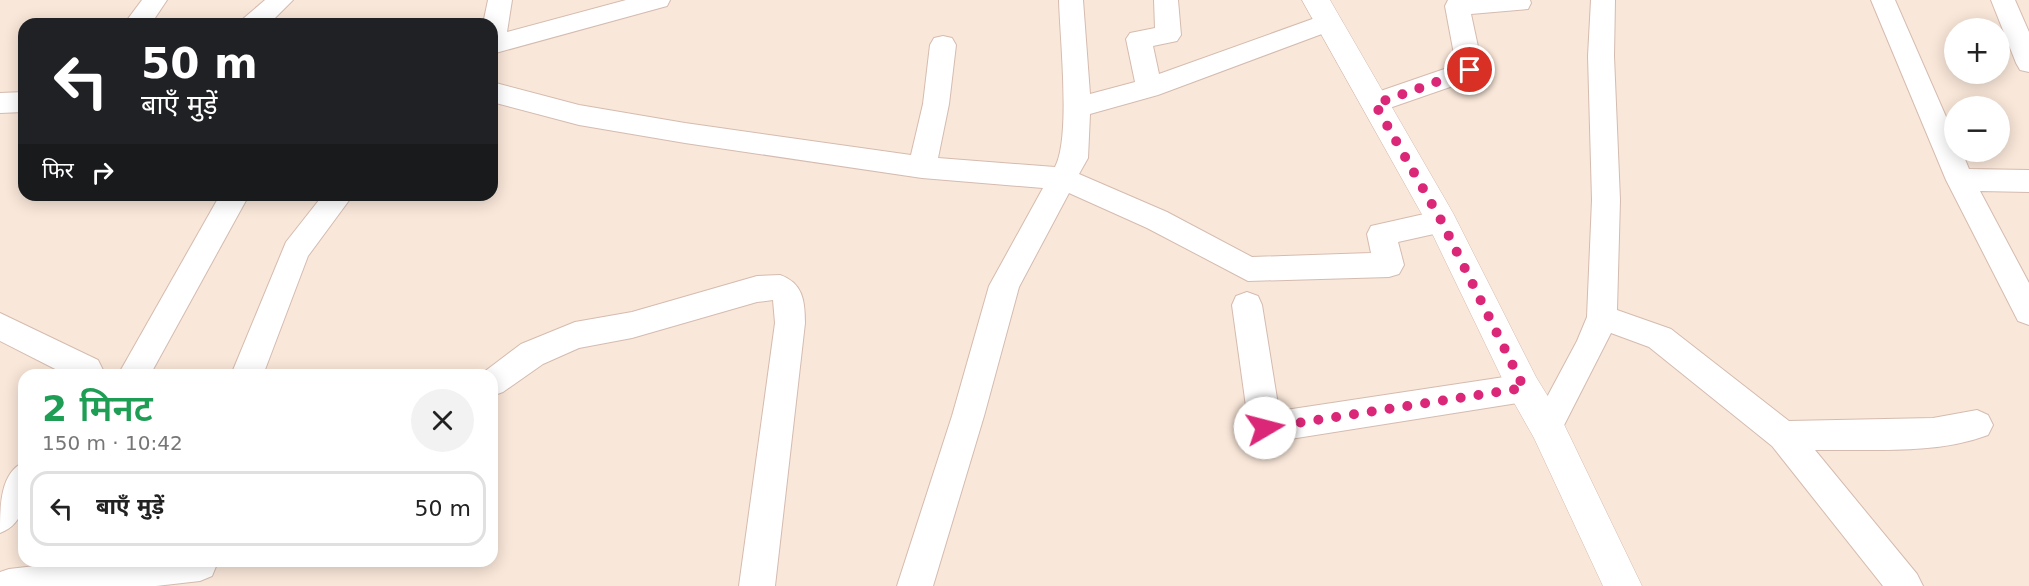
<!DOCTYPE html>
<html lang="hi">
<meta charset="utf-8">
<style>
:root{--surface:#fff;--page:#f2f2f2;--text:#222;--muted:#767676;--line:#e0e0e0}
body{margin:0;font-family:"DejaVu Sans","Noto Sans Devanagari",sans-serif;background:var(--page);color:var(--text);height:100vh;display:flex;flex-direction:column;font-size:22px;white-space:nowrap}
*{box-sizing:border-box;margin:0}
p{font-size:20px;color:var(--muted)}
.icon{flex:none;width:33px;height:33px;fill:none;stroke:currentColor;stroke-width:2;stroke-linecap:round;stroke-linejoin:round}
.map{position:relative;flex:1;overflow:hidden}
.panel{position:absolute;left:18px;top:369px;width:480px;height:198px;display:flex;flex-direction:column;background:var(--surface);border-radius:18px;box-shadow:0 3px 15px #0003}
.panel>*{flex:none}
.hud{position:absolute;left:18px;top:18px;width:480px;height:183px;border-radius:18px;box-shadow:0 3px 15px #0003;background:#202124;color:#fff;overflow:hidden}
.buttons{position:absolute;left:1944px;top:18px;display:grid;gap:12px}
.buttons a{display:grid;place-items:center;width:66px;height:66px;border-radius:50%;background:var(--surface);box-shadow:0 3px 15px #0003;font-size:30px}
.pin{position:absolute;display:grid;place-items:center;width:51px;height:51px;color:#fff;margin:-26px;border:3px solid #fff;border-radius:50%;box-shadow:0 2px 6px #0007}
.me{position:absolute;width:66px;margin:-33px;rotate:82deg;stroke-linejoin:round;filter:drop-shadow(0 0 4px #0008)}
.turn{display:flex;align-items:center;gap:21px;height:126px;padding:0 24px;font-size:27px}
.turn .icon{width:78px;height:78px;stroke-width:2.5}
.turn b{display:block;font-size:42px;line-height:51px}
.then{display:flex;align-items:center;height:57px;padding:0 24px;background:#0003;gap:12px;font-size:22px}
.round{display:grid;place-items:center;flex:none;width:63px;height:63px;border-radius:32px;background:var(--page)}
.headline{display:flex;align-items:center;justify-content:space-between;height:102px;padding:0 24px}
h1{font-size:36px;font-weight:600;line-height:45px;color:#1e9e55}
ul{padding:0;list-style:none}
li{display:flex;align-items:center;gap:18px;height:75px;margin:0 12px 9px;padding:0 12px;border:3px solid var(--line);border-radius:18px}
li div{flex:1}
li b{display:block;font-size:22px}
li em{font-style:normal}
.map>svg:first-child{display:block}
</style>
<div class="map">
<svg width="2029" height="586" viewBox="0 0 2029 586">
<rect width="100%" height="100%" fill="#fef3e9"/>
<!-- residential -->
<path fill="#f9e7d9" fill-rule="evenodd" d="M0 0H2029V586H0ZM24 24H492V195H24ZM1954 28H2000V74H1954ZM1954 106H2000V152H1954ZM24 375H492V561H24Z"/>
<g fill="none" stroke-linecap="round" stroke-linejoin="round">
<defs>
<g id="minor">
<path d="M142 0H167L151 24H124Z"/>
<path d="M265 0H293L269 24H240L244 18Z"/>
<path d="M488 0H512L507 32 626 0H670L667 6 492 54V24H483Z"/>
<path d="M1059 0H1083L1090 94 1135 82 1126 39 1130 33 1155 28 1154 0H1178L1181 35 1177 41 1153 46 1159 74 1329 13 1338 16 1342 22 1338 28 1158 95 1090 114 1088 158 1079 174 1167 212 1252 257 1371 253 1367 234 1371 226 1442 210 1452 214 1456 222 1452 230 1398 242 1404 265 1399 274 1389 277 1248 281 1147 228 1069 193 1019 287 984 416 933 586H897L952 416 989 286 1043 188 922 178 685 143 579 125 492 102V82L579 105 685 123 911 155 923 104 930 45 934 38 943 36 952 38 956 45 949 104 938 158 1055 167C1071 138 1060 38 1059 0Z"/>
<path d="M1448 0H1530L1531 3 1528 9 1471 14 1483 70 1479 77 1375 113 1366 110 1362 103 1366 96 1456 65 1445 6Z"/>
<path d="M1591 0H1615L1614 56 1620 200 1617 310 1671 329 1789 421 1933 418 1977 410 1988 415 1993 425 1988 435C1935 455 1871 449 1815 450L1917 574 1923 586H1883L1772 446 1649 347 1611 333 1558 437 1547 442 1536 437 1531 427 1577 341 1587 317 1592 200 1588 56Z"/>
<path d="M1871 0H1895L1954 135V152H1962L1969 169 2029 170V192L1980 191 2029 283V325L2018 321 1946 180Z"/>
<path d="M1991 0H2015L2029 32V72L2020 70 2016 63Z"/>
<path d="M24 92V112L0 113V93Z"/>
<path d="M220 195H249L150 375H118Z"/>
<path d="M323 195H353L308 256 263 375H231L286 242Z"/>
<path d="M780 275C803 283 805 301 805 323L775 586H739L775 323 773 300 757 302 632 338 579 348 543 364 503 392 492 396V375H480L521 344 575 322 632 312 757 276Z"/>
<path d="M1247 292 1258 296 1262 305 1279 411 1524 374 1535 378 1540 388 1535 398 1524 402 1265 443 1254 438 1249 428 1232 305 1236 296Z"/>
<path d="M0 313 98 360 103 370 100 375H67L0 341Z"/>
<path d="M24 462C24 489 31 521 0 533 0 506 0 473 24 462Z"/>
<path d="M78 561H216L217 564 212 576 200 581 156 586H0V572L9 569Z"/>
</g>
<path id="tertiary" d="M1302 0H1330L1453 213 1536 377 1560 416 1642 586H1603L1534 438 1512 399 1429 227Z"/>
</defs>
<!-- minor casing -->
<use href="#minor" stroke="#d5bbaf" stroke-width="2"/>
<!-- tertiary casing -->
<use href="#tertiary" stroke="#d5bbaf" stroke-width="1"/>
<!-- minor -->
<use href="#minor" fill="#fff" fill-rule="evenodd"/>
<!-- tertiary -->
<use href="#tertiary" fill="#fff" fill-rule="evenodd"/>
</g>
<g fill="none" stroke-linecap="round" stroke-linejoin="round">
<!-- route -->
<path stroke="#db2777" stroke-width="10" stroke-dasharray="0 18" d="M1265 428 1524 388 1442 222 1375 104 1470 70"/>
</g>
</svg>
<div class="buttons">
<a>+</a>
<a>−</a>
</div>
<div class="pin" style="left:1470px;top:70px;background:#d93025"><svg class="icon" aria-label="arrive" viewBox="0 0 24 24"><path d="M6 21V4h12l-3 4 3 4H6"/></svg></div>
<svg class="me" style="left:1265px;top:428px" viewBox="-20 -20 40 40"><circle r="19" fill="#fff"/><path d="M0-13L10 11 0 6-10 11z" fill="#db2777"/></svg>
<div class="hud">
<div class="turn"><svg class="icon" aria-label="left" viewBox="0 0 24 24"><path d="M17 20v-9H6M10 6l-5 5 5 5"/></svg><div><b>50 m</b>बाएँ मुड़ें</div></div>
<div class="then">फिर<svg class="icon" aria-label="right" viewBox="0 0 24 24"><path d="M7 20v-9h11M14 6l5 5-5 5"/></svg></div>
</div>
<section class="panel">
<div class="headline"><div><h1>2 मिनट</h1><p>150 m · 10:42</p></div><a class="round"><svg class="icon" aria-label="close" viewBox="0 0 24 24"><path d="M6 6l12 12M18 6L6 18"/></svg></a></div>
<ul>
<li><svg class="icon" aria-label="left" viewBox="0 0 24 24"><path d="M17 20v-9H6M10 6l-5 5 5 5"/></svg><div><b>बाएँ मुड़ें</b></div><em>50 m</em></li>
</ul>
</section>
</div>
